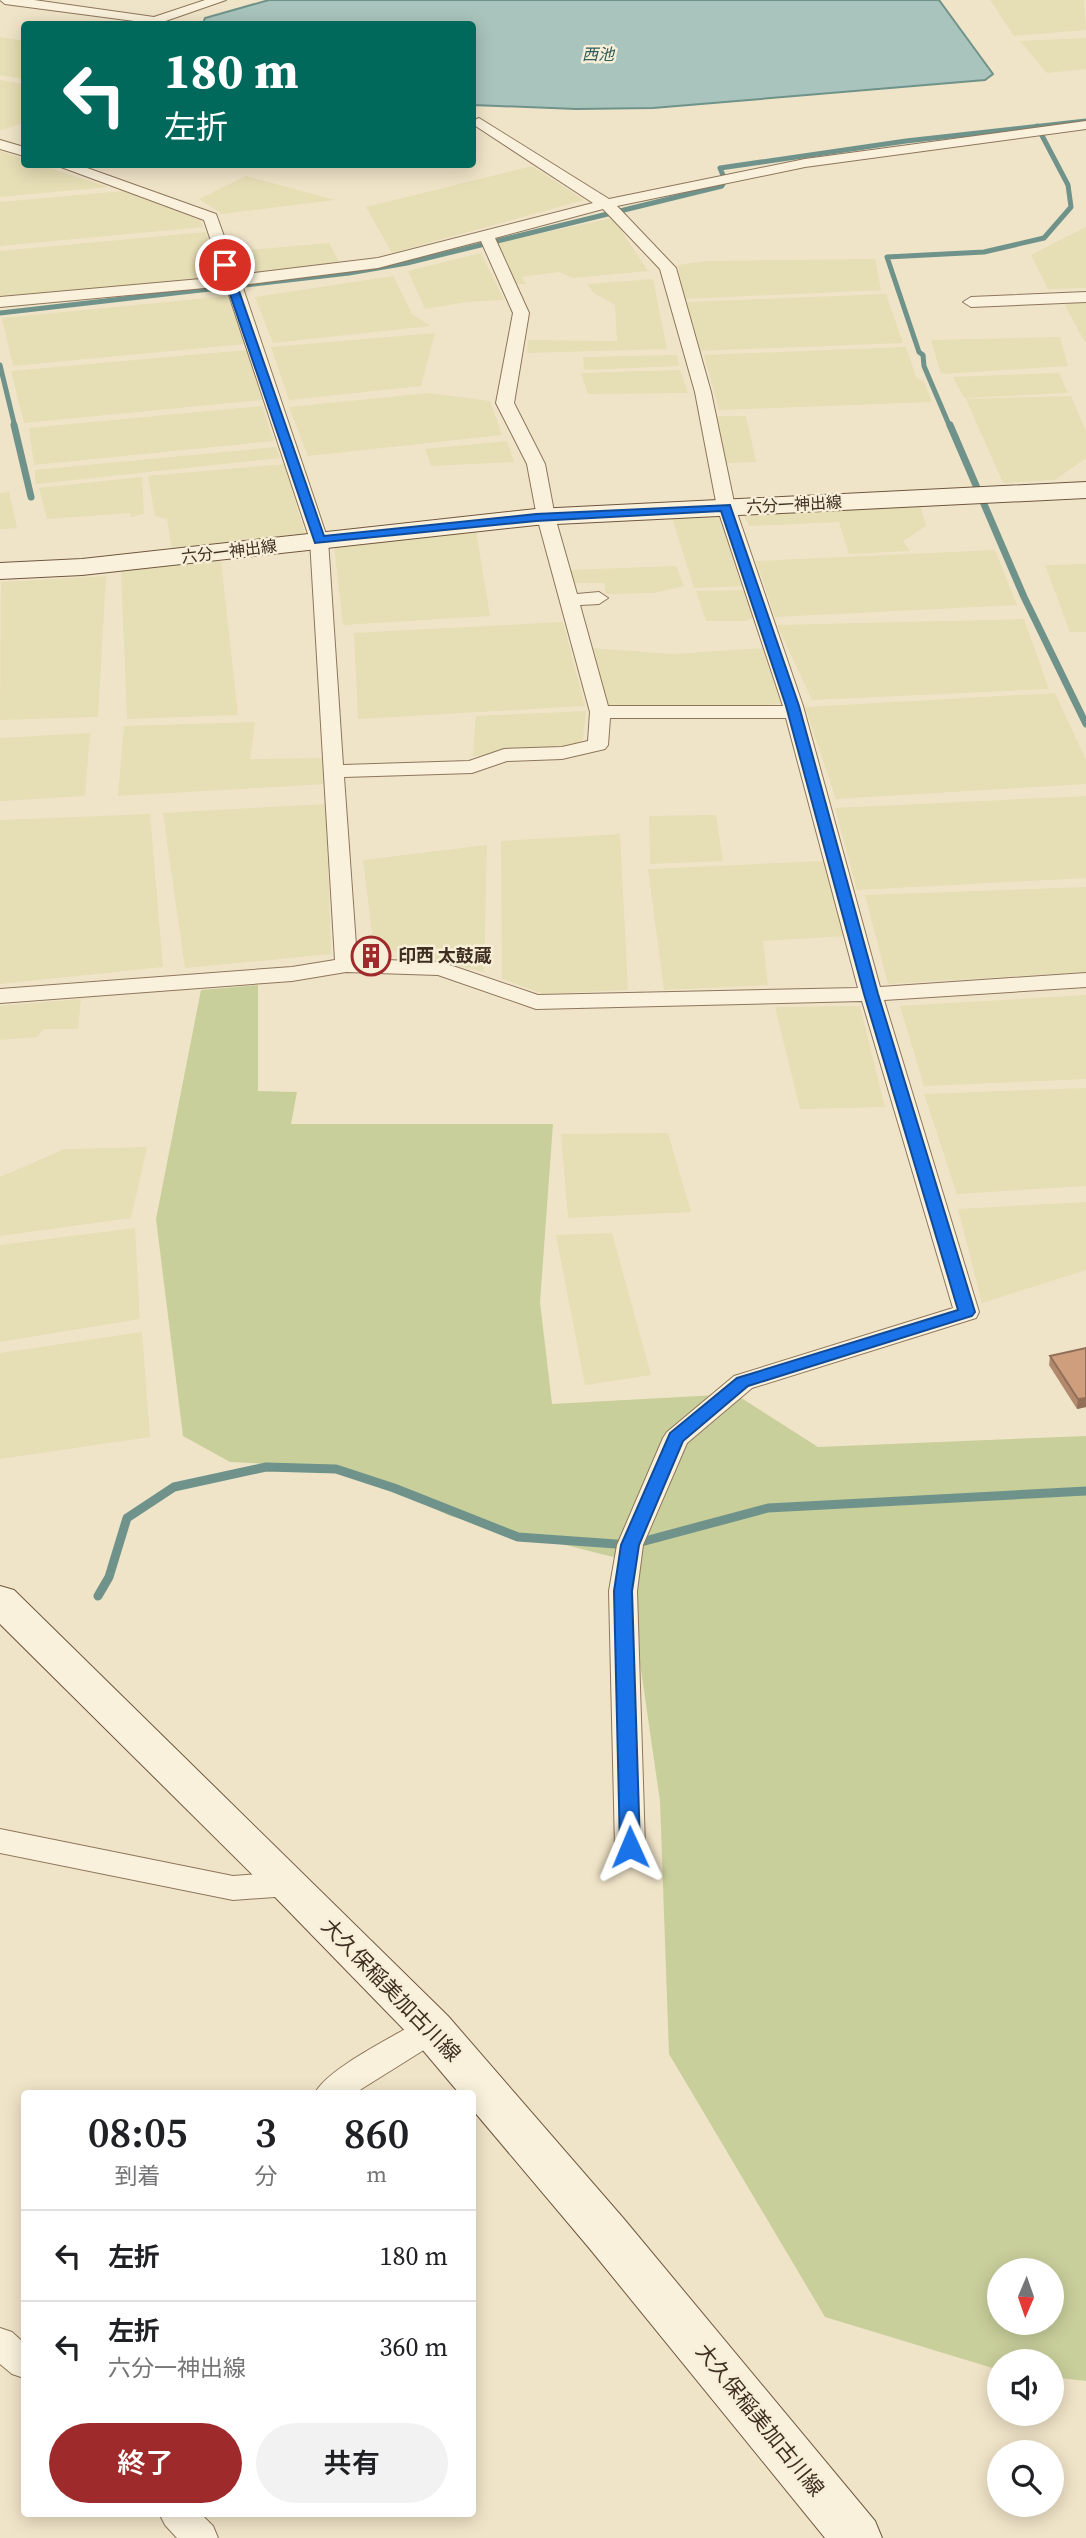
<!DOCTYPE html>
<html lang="ja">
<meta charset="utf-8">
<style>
:root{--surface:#fff;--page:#f2f2f2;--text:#202124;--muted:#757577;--line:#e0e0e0;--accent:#9e2a2b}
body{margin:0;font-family:"Source Serif 4","Noto Sans JP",serif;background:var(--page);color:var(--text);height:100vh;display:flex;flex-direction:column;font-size:26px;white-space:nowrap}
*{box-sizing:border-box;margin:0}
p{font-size:23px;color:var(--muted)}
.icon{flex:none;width:38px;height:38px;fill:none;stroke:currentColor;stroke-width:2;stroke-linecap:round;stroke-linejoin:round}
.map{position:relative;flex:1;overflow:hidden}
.drawer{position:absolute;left:21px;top:2090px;width:455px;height:427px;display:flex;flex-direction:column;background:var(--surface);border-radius:7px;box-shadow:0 4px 18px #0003}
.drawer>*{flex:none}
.top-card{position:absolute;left:21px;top:21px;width:455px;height:147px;border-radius:7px;box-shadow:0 4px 18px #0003;background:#00695c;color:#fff;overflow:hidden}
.needle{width:46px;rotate:182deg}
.buttons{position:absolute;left:987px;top:2258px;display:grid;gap:14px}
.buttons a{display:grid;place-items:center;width:77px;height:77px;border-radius:50%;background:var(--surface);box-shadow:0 4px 18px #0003;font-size:35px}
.pin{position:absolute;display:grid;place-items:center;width:60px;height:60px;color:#fff;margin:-30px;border:4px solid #fff;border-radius:50%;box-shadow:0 2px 7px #0007}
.me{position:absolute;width:77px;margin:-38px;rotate:359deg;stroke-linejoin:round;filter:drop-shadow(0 0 5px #0008)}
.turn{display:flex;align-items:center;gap:24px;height:147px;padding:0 28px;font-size:32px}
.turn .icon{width:91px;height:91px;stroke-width:2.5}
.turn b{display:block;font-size:49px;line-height:60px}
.eta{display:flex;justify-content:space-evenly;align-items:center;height:119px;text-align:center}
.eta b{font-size:42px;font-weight:600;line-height:49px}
.button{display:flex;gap:14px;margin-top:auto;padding:14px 28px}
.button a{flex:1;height:80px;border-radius:42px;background:var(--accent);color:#fff;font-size:28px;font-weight:600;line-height:80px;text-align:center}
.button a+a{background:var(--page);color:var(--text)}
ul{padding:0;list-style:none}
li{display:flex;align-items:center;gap:21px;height:91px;padding:0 28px;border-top:2px solid var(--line)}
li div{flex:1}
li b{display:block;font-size:26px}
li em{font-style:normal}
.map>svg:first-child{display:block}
</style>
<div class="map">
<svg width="1086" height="2538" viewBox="0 0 1086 2538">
<rect width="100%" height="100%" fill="#f0e4c8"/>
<!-- farmland -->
<g fill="#e6deb5">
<path d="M990 0H1084L1086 30 1014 36Z"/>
<path d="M0 37 24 41V79L0 75Z"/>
<path d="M1086 38V69L1047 73 1020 41Z"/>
<path d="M0 80 24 84V123L0 130Z"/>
<path d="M0 151 24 159V164L40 165 108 187 0 197Z"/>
<path d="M532 166 584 200 392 253 366 207Z"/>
<path d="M246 176 335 200 222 214 199 199Z"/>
<path d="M124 191 200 220 203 227 0 246V202Z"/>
<path d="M613 218 648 271 573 278 559 272 521 277 526 284H515L495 243Z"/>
<path d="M1086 227V288L1048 289 1031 255Z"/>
<path d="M206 232 221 277 0 297V251Z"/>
<path d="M329 243 340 263 241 276 236 251Z"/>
<path d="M481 253 504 300 468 302 425 309 408 271Z"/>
<path d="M875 259 881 290 683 299 678 265 707 261Z"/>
<path d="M393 276 412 314 430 326 273 343 255 297Z"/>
<path d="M653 279 667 349 527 353 528 340 617 341 615 305 594 293 587 284Z"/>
<path d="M886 294 903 343 696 351 686 302Z"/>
<path d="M228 296 245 344 13 366 2 318Z"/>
<path d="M1064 303H1086V342L1084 341Z"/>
<path d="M435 333 421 386 289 400 271 347Z"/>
<path d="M1060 337 1068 366 941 374 931 340Z"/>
<path d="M906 347 916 377 924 382 932 402 719 410 704 355Z"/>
<path d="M247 350 262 400 24 423 11 371Z"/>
<path d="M677 355 679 366 584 370 583 357Z"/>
<path d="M680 370 688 393 588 394 581 373Z"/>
<path d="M1059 373 1068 393 964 398 953 377Z"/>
<path d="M429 393 490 401 502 435 308 456 289 407Z"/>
<path d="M1071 396 1086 431V458L1055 480 1003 483 966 399Z"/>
<path d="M262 406 274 441 34 465 29 428Z"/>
<path d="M715 416H746L756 462 726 463Z"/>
<path d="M507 441 514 462 431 466 425 449Z"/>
<path d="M276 447 280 458 36 484 35 470Z"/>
<path d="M284 464 305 533 172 550 167 519 155 516 148 476Z"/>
<path d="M142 477 144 514 131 517 130 513 47 519 39 488Z"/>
<path d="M9 492 17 528 0 529V493Z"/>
<path d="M920 505 926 526 903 541 910 551 849 554 839 522 749 526 743 514Z"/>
<path d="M722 515 747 586 694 588 672 518Z"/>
<path d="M476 531 490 616 343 625 334 545Z"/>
<path d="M995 550 1017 605 775 617 756 561Z"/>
<path d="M221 561 238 715 127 719 121 570Z"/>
<path d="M1086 564V632H1070L1045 565Z"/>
<path d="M676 566 684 586 653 593 605 594V583H571L567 570Z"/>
<path d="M106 576 98 717 0 720 1 582Z"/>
<path d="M748 590 754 618 745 621H706L696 591Z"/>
<path d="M1024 619 1049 689 812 700 777 625Z"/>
<path d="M563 622 585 706 358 719 354 633Z"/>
<path d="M590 648 673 654 763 648 781 704 721 709 609 708Z"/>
<path d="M1055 693 1086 760V784L836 799 805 707Z"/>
<path d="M586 711 583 740 563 749 473 756 476 716Z"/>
<path d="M255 722 250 759 327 758 326 784 118 796 124 726Z"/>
<path d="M90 733 85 796 0 801V738Z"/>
<path d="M1086 796V878L857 890 835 808Z"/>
<path d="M326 804 331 954 185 968 163 813Z"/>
<path d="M150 814 163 967 0 984V820Z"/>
<path d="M716 815 723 861 650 864 649 816Z"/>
<path d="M620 834 628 990 544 994 502 979 501 841Z"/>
<path d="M487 845 484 972 395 951 373 941 363 860Z"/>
<path d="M824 861 847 936 763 941 768 985 664 990 648 869Z"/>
<path d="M1086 887V972L888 984 865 895Z"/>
<path d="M1086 995V1079L924 1086 900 1006Z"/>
<path d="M81 999 78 1029H44L37 1037 0 1040V1006Z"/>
<path d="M860 1006 885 1107 800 1109 775 1007Z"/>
<path d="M1086 1088V1186L957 1194 924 1094Z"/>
<path d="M668 1133 691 1212 568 1218 561 1134Z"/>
<path d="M147 1147 131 1218 0 1236V1177L65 1149Z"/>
<path d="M1086 1202V1270L982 1303 958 1209Z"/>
<path d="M135 1228 140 1319 0 1342V1245Z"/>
<path d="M612 1233 651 1375 585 1385 556 1235Z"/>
<path d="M142 1332 150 1437 0 1459V1353Z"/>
</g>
<!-- green -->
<path fill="#c9cf9b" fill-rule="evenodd" d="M258 985V1091L297 1092 291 1124H553L540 1302 552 1404 735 1394 818 1447 1086 1436V2381L1052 2377V2361H999V2370L825 2317 669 2054 660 1801 625 1560 450 1516 346 1468 230 1462 183 1436 156 1219 201 990ZM999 2270H1052V2322H999Z"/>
<!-- water -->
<path fill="#a9c4bc" stroke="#6f938a" stroke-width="2" d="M269 0H939L993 74 985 80 653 108 576 109 473 105 472 24H203L205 18Z"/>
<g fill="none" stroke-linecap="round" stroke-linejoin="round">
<!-- stream-far2 -->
<g stroke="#6f938a" stroke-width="5">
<path d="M0 313 349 273 407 263 722 186 725 180 720 168 906 141 1086 121"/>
<path d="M0 365 15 427"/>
<path d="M950 427 924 366 923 355 919 352 887 257 984 252 1044 238 1071 207 1068 185 1037 126"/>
</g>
<!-- stream-far1 -->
<g stroke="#6f938a" stroke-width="7">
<path d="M14 425 31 497"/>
<path d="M950 425 1024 597 1086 724"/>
</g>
<!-- stream -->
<path stroke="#6f938a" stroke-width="9" d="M98 1596 109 1577 127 1518 174 1487 266 1467 336 1469 394 1488 518 1537 630 1545 768 1508 1086 1491"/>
<defs>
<g id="street">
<path d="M0 0H34L154 17 205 0H226L157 24 5 4Z"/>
<path d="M479 118 609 199 805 159 1086 121V129L805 167 617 206 676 268 711 392 735 507 803 706 880 987 1086 973V987L884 1000 979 1312 976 1318 752 1388 687 1443 643 1545 637 1591 645 1847 640 1855 630 1859 620 1855 615 1847 609 1591 617 1545 663 1438 667 1432 734 1376 953 1308 862 1001 536 1009 438 975 346 972 292 981 0 1003V989L292 967 335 960 310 540 226 286 0 307V297L223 277 204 220 53 164H76L216 214 238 275 378 258 593 203 474 125 472 121ZM603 209 660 269 695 392 717 507 783 706H608L580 605 599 604 608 598 599 592 577 594 555 517 545 464 514 403 529 313 495 238ZM481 241 513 313 496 403 527 464 537 517 590 712 588 741 562 747 504 749 469 761 343 765 328 540 242 285 378 268ZM610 718H786L858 988 538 995 441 962 357 959 344 777 472 773 507 761 562 759 605 749 608 745Z"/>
<path d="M0 140 24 147V156L0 149Z"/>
<path d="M1086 292V302L971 307 963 302 971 297Z"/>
<path d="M0 1829 233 1876 289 1872 300 1876 304 1884 300 1892 289 1896 233 1900 0 1853Z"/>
<path d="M432 2016 443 2020 448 2029 443 2038 355 2093H315C328 2068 395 2036 421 2020Z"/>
<path d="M0 2328 12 2332 24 2343V2378L12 2374 0 2364Z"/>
<path d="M159 2513H200L213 2526 218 2538H177L165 2525Z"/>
</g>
<g id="secondary">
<path d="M1086 482V498L536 525 82 575 0 579V563L82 559 536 509Z"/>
<path d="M0 1586 14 1590 448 2016 624 2219 875 2521 882 2538H825L590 2249 472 2109V2093H459L416 2042 274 1896 0 1624Z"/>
</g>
</defs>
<!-- street casing -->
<use href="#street" stroke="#8d765c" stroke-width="2"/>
<!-- secondary casing -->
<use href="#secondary" stroke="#6f573f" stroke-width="2"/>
<!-- street -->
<use href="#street" fill="#faf1dc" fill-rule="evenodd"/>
<!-- secondary -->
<use href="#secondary" fill="#faf1dc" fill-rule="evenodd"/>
</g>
<!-- wall -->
<path fill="#b2896c" d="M1086 1348V1407L1077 1409 1049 1365 1050 1356Z"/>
<!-- shaded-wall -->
<path fill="#916f58" d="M1086 1398V1407L1077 1409 1078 1399Z"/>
<!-- building -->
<path fill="#cf9f7d" stroke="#916f58" stroke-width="2" d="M1086 1348V1398L1078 1399 1050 1356Z"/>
<!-- route -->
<path fill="#1a73e8" stroke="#114b97" stroke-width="2" d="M222 262 230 265 324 536 536 514 730 505 799 706 878 994 975 1312 972 1316 748 1386 683 1441 639 1545 632 1591 640 1847 637 1853 630 1855 623 1853 620 1847 614 1591 621 1545 670 1433 737 1378 958 1310 864 994 786 706 721 511 536 521 315 543 220 265Z"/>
<!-- icons -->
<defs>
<symbol id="building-ring" viewBox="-11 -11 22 22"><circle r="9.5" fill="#f7eed8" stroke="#9e2a2b" stroke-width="1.5"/><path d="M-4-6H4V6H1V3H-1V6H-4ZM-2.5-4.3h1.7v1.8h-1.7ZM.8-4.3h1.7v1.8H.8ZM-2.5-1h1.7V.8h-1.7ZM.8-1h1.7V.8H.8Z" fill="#9e2a2b"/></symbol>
</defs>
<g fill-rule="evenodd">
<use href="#building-ring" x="349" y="934" width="44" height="44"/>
</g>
<g text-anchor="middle" stroke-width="5" stroke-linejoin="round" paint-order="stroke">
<!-- far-water labels -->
<g font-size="16" font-style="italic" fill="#2f5d5a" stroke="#f7eed8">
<text x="598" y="60">西池</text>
</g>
<!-- far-street labels -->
<g font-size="16" fill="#3d2e20" stroke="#f7eed8">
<text transform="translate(794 504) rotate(-3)" y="6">六分一神出線</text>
<text transform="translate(229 551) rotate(-7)" y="6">六分一神出線</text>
</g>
<!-- poi labels -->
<g font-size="18" font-weight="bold" fill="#3d2e20" stroke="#f7eed8" text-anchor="start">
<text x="398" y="962">印西 太鼓蔵</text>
</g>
<!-- near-street labels -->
<g font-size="21" fill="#3d2e20" stroke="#f7eed8">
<text transform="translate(391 1990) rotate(46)" y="7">大久保稲美加古川線</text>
<text transform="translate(760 2420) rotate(51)" y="7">大久保稲美加古川線</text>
</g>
</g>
</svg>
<div class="buttons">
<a><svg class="needle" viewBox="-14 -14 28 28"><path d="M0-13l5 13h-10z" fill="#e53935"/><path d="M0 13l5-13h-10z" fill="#757577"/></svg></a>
<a><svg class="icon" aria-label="sound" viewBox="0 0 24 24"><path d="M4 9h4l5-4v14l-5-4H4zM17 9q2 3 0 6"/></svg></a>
<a><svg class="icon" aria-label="search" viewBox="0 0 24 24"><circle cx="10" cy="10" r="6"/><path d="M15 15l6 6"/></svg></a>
</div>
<div class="pin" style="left:225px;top:265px;background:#d93025"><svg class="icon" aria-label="arrive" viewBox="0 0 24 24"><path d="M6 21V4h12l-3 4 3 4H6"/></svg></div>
<svg class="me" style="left:630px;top:1847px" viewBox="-20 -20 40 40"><path d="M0-17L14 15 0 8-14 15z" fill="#1a73e8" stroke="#fff" stroke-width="4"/></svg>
<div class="top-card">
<div class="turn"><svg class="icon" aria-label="left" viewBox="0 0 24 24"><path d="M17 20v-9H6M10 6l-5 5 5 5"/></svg><div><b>180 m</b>左折</div></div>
</div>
<section class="drawer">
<div class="eta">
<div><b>08:05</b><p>到着</p></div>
<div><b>3</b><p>分</p></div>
<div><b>860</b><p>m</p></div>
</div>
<ul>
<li><svg class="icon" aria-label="left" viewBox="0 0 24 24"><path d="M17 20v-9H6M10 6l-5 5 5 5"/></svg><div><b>左折</b></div><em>180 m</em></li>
<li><svg class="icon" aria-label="left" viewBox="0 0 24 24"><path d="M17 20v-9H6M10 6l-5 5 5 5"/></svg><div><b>左折</b><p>六分一神出線</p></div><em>360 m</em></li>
</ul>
<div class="button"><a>終了</a><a>共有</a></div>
</section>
</div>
